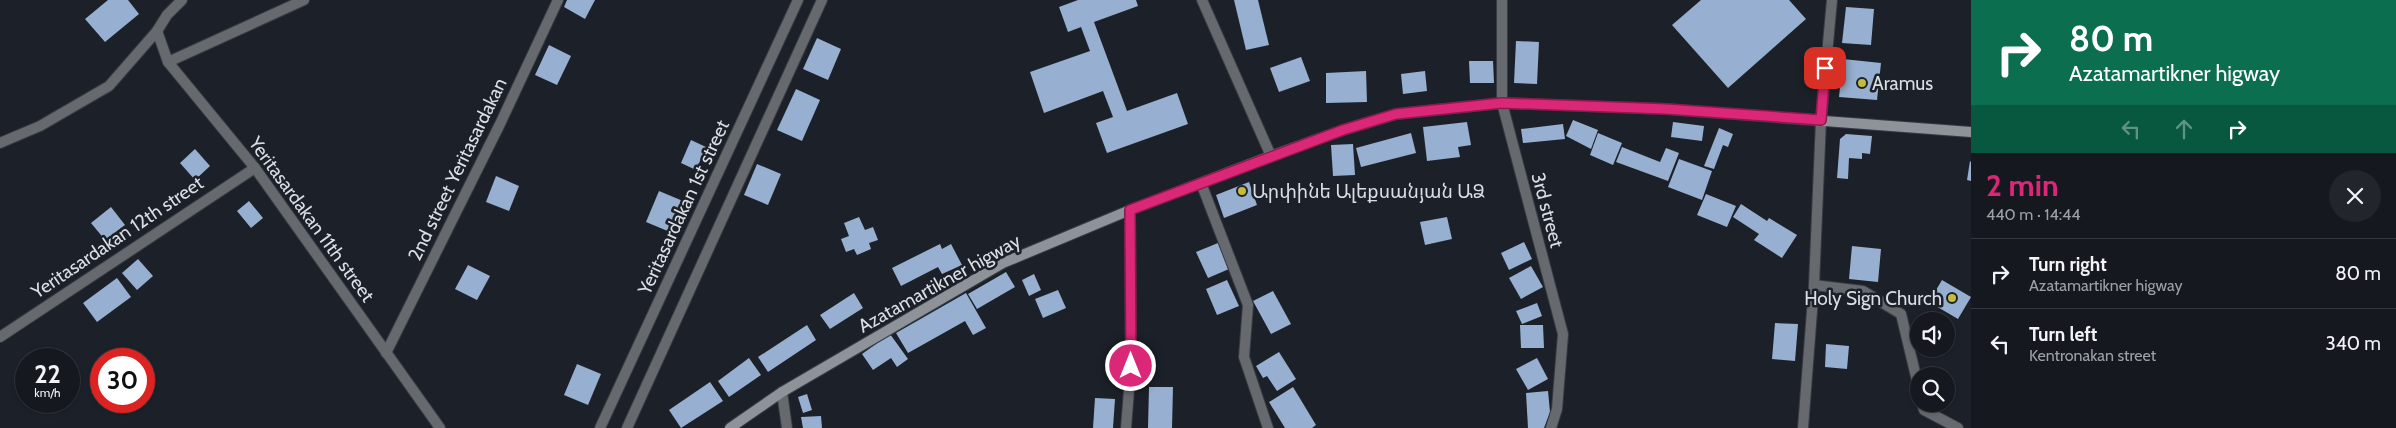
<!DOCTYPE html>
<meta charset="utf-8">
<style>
:root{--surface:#15191f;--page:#22262c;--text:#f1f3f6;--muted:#9da0a4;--line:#34383d;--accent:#db2777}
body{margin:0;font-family:Cabin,"Noto Sans Armenian",sans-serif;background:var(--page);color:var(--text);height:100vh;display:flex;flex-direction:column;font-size:19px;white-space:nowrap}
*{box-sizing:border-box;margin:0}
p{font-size:16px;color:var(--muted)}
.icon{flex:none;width:28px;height:28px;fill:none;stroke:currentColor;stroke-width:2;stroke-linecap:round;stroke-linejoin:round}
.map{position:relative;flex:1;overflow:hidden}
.side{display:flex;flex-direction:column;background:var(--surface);width:425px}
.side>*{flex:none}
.hud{background:#0b6e4f;color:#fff;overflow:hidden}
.controls{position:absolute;left:1910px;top:312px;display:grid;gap:10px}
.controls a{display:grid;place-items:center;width:45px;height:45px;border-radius:50%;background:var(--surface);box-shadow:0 1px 4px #0004,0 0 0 1px var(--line);font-size:25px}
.speed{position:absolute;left:15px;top:348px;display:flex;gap:10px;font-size:25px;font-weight:700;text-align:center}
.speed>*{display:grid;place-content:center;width:65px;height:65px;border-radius:50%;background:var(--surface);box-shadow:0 1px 4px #0004,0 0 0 1px var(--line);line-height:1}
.speed small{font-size:12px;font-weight:400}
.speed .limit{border:8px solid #d22;background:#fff;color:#111}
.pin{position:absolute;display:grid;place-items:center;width:42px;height:42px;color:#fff;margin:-21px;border-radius:10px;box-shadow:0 2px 8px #0006}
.me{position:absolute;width:55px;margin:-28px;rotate:0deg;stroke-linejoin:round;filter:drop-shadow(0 0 4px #0008)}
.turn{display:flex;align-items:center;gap:18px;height:105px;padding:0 15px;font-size:22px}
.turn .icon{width:65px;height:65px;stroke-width:2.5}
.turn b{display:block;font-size:35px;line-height:42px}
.lanes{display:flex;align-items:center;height:48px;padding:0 15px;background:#0003;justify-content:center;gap:25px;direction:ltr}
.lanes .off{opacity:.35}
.round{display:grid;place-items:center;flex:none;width:52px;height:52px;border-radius:26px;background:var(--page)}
.summary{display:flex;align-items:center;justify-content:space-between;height:85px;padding:0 15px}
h1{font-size:30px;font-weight:700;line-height:38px;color:var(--accent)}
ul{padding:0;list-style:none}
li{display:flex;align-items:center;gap:15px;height:70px;padding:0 15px;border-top:1px solid var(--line)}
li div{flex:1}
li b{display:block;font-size:19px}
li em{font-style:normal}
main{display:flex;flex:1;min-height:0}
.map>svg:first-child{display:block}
</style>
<main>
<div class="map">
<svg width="1971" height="428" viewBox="0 0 1971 428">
<rect width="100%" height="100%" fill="#1c2129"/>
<!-- building -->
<g fill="#97afd0">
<path d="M108 0H128L139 14 105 42 85 19Z"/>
<path d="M567 0H595L585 19 564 7Z"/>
<path d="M1078 0H1136L1138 6 1094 22 1127 111 1177 93 1188 124 1107 153 1096 123 1113 117 1103 91 1044 113 1030 72 1090 51 1081 27 1068 32 1059 7Z"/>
<path d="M1234 0H1258L1269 45 1246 50Z"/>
<path d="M1701 0H1789L1806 19 1728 88 1672 25Z"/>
<path d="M1846 7 1874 9 1871 45 1842 43Z"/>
<path d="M817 38 841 49 828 80 803 69Z"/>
<path d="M1516 41 1539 42 1537 84 1514 83Z"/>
<path d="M549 45 571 56 557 85 535 75Z"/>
<path d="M1301 57 1310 81 1279 92 1270 68Z"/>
<path d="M1843 59 1881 63 1877 100 1839 97Z"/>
<path d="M1469 61H1493L1494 83H1470Z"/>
<path d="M1366 71 1367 102 1326 103V73Z"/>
<path d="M1425 71 1427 91 1403 94 1401 74Z"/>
<path d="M796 89 820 100 802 141 777 130Z"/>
<path d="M1573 120 1598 130 1591 149 1566 136Z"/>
<path d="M1467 122 1471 145 1458 147 1460 157 1427 161 1423 127Z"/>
<path d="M1673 122 1704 126 1702 141 1671 137Z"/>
<path d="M1563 124 1565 139 1523 143 1521 129Z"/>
<path d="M1719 128 1733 134 1728 147 1723 145 1714 169 1704 166Z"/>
<path d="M1411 133 1416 153 1361 167 1356 148Z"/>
<path d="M1598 133 1622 143 1613 165 1590 155Z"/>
<path d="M1846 134 1872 136 1870 154 1862 153V159L1849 158 1848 179 1837 178 1840 139Z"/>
<path d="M691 140 706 147 696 170 681 163Z"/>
<path d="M1353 144 1355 175 1333 176 1331 145Z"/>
<path d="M1622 147 1660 162 1666 148 1679 153 1668 181 1616 162Z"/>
<path d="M195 149 210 166 195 180 180 163Z"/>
<path d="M1679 159 1712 171 1702 200 1668 187Z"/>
<path d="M1970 161 1971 162V181L1967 180Z"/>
<path d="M757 164 781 174 768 205 744 195Z"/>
<path d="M496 176 519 186 509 211 486 202Z"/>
<path d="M1249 182 1257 205 1224 218 1216 195Z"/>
<path d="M659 191 683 201 670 232 646 222Z"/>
<path d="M1706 194 1736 206 1727 227 1697 215Z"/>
<path d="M249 201 263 218 251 228 237 211Z"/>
<path d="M1741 204 1767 221 1769 218 1797 235 1782 258 1754 240 1759 234 1733 217Z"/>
<path d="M111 207 125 225 105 240 91 223Z"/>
<path d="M859 217 865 230 873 227 878 240 869 243 871 249 857 255 854 249 846 252 841 239 849 236 844 223Z"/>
<path d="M1447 217 1452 239 1425 245 1420 222Z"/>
<path d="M1524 242 1532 259 1509 270 1501 253Z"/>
<path d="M1218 243 1229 269 1208 278 1196 252Z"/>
<path d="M940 244 942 249 951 244 962 265 942 274 938 267 901 286 892 268Z"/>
<path d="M1852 246 1881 249 1878 282 1849 279Z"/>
<path d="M138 259 153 276 137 290 122 273Z"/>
<path d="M468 265 490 276 477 300 455 289Z"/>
<path d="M1531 266 1543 287 1521 299 1509 278Z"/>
<path d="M1006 272 1015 287 977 309 968 294Z"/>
<path d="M1034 274 1041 290 1029 296 1022 280Z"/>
<path d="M117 278 131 297 97 322 83 303Z"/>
<path d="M1227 280 1239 306 1217 315 1206 289Z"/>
<path d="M1942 280 1971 297 1958 319 1929 302Z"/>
<path d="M1058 290 1066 308 1043 318 1035 299Z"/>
<path d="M1273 291 1291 324 1271 334 1253 301Z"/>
<path d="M854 293 863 308 830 329 820 315Z"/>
<path d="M966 293 986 328 973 335 965 321 908 353 896 333Z"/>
<path d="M1537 303 1542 316 1522 324 1516 311Z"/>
<path d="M1775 323 1798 324 1795 361 1772 359Z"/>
<path d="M807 325 816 340 768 372 758 357Z"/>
<path d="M1520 325H1543L1544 348H1521Z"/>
<path d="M890 334 908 359 897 367 891 358 873 370 862 354Z"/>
<path d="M1826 344 1849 346 1847 369 1825 367Z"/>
<path d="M1279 352 1296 379 1277 391 1267 376 1263 378 1256 366Z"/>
<path d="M749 358 761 375 729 397 718 381Z"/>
<path d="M1537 358 1548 379 1528 390 1516 369Z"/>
<path d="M577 364 601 374 588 405 564 395Z"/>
<path d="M710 382 723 401 681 428 669 410Z"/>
<path d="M1149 387H1173L1172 428H1148Z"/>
<path d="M1293 387 1316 425 1312 428H1285L1269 402Z"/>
<path d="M1548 391 1550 412 1544 428H1528L1526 393Z"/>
<path d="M807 394 812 410 803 413 798 397Z"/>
<path d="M1095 398 1115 399 1113 428H1093Z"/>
<path d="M821 416 822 428H803L801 417Z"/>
</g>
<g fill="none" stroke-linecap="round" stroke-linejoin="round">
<defs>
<g id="minor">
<path d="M1202 0 1271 156"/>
<path d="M1502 0V103L1563 334 1557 409 1551 428"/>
<path d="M157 31 168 62 255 168 440 428"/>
<path d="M168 62 304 0"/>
<path d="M1821 120 1832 0"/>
<path d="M0 143 40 126 109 86 157 31 167 15 182 0"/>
<path d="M1201 183 1248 305 1244 357 1268 428"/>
<path d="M1814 285 1863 291 1901 314 1919 389"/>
<path d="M0 337 255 168"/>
<path d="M386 353 500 124 558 0"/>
<path d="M782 392 787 428"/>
<path d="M1922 404 1924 410 1958 428"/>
<path d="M600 428 798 0"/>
<path d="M627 428 822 0"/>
<path d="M1126 428 1131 365 1130 210"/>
</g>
<path id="tertiary" d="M1803 428 1814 285 1821 120"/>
<path id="secondary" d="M730 428 782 392 1003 263 1130 210 1271 156 1343 130 1396 114 1502 103 1666 109 1971 132"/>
</defs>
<!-- minor casing -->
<use href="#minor" stroke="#373b43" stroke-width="12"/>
<!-- tertiary casing -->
<use href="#tertiary" stroke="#373b43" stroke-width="12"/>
<!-- secondary casing -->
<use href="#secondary" stroke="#373b43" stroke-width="12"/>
<!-- minor -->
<use href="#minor" stroke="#666a6e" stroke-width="10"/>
<!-- tertiary -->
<use href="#tertiary" stroke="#666a6e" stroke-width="10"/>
<!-- secondary -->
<use href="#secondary" stroke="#8e939a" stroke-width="10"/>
</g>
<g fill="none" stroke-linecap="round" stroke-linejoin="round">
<defs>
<path id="route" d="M1131 366 1130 210 1343 130 1396 114 1502 103 1666 109 1821 120 1825 68"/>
</defs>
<!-- route casing -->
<use href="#route" stroke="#8e194d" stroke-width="12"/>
<!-- route -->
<use href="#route" stroke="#db2777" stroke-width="9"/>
</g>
<!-- markers -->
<g fill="#c4bc3d" stroke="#1c2129" stroke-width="2">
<circle cx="1862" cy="83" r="5"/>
<circle cx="1242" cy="191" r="5"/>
<circle cx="1952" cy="298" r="5"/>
</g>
<g text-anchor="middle" stroke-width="5" stroke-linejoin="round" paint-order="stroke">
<!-- poi labels -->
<g font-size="19" fill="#dadee4" stroke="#1c2129" text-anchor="start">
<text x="1872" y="90">Aramus</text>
<text x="1252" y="198">Արփինե Ալեքսանյան ԱՁ</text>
<text x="1942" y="305" text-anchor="end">Holy Sign Church</text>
</g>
<!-- street labels -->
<g font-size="19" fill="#dadee4" stroke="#1c2129">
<text transform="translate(457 169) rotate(-64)" y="7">2nd street Yeritasardakan</text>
<text transform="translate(683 207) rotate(-65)" y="7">Yeritasardakan 1st street</text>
<text transform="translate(1548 210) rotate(75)" y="7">3rd street</text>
<text transform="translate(312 219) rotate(54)" y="7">Yeritasardakan 11th street</text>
<text transform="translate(117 237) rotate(-34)" y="7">Yeritasardakan 12th street</text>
<text transform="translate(939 283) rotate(-29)" y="7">Azatamartikner higway</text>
</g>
</g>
</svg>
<div class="controls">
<a><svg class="icon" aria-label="sound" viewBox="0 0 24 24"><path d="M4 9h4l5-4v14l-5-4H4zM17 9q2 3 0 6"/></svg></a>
<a><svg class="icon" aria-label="search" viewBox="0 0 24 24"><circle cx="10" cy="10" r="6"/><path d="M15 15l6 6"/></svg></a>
</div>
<div class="speed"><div>22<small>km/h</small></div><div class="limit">30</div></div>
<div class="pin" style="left:1825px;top:68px;background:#d93025"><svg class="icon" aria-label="arrive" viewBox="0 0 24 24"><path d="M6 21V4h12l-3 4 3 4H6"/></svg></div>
<svg class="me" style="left:1131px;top:366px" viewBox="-20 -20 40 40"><circle r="17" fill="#db2777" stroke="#fff" stroke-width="3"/><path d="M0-11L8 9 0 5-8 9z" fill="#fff"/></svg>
</div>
<section class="side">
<div class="hud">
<div class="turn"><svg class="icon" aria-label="right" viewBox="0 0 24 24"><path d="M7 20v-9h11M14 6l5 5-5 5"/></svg><div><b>80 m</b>Azatamartikner higway</div></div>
<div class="lanes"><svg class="icon off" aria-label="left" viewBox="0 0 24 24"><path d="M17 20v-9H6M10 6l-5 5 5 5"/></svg><svg class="icon off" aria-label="ahead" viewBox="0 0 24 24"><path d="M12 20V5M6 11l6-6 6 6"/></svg><svg class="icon" aria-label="right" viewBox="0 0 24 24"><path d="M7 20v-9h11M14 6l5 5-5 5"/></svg></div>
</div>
<div class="summary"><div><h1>2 min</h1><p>440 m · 14:44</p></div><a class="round"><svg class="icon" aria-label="close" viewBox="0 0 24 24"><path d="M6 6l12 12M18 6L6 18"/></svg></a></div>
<ul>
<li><svg class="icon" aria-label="right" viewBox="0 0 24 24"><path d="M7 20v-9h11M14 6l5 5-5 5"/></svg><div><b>Turn right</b><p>Azatamartikner higway</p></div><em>80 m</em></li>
<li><svg class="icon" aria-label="left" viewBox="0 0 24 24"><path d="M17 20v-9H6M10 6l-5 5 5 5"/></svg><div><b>Turn left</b><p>Kentronakan street</p></div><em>340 m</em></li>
</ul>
</section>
</main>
